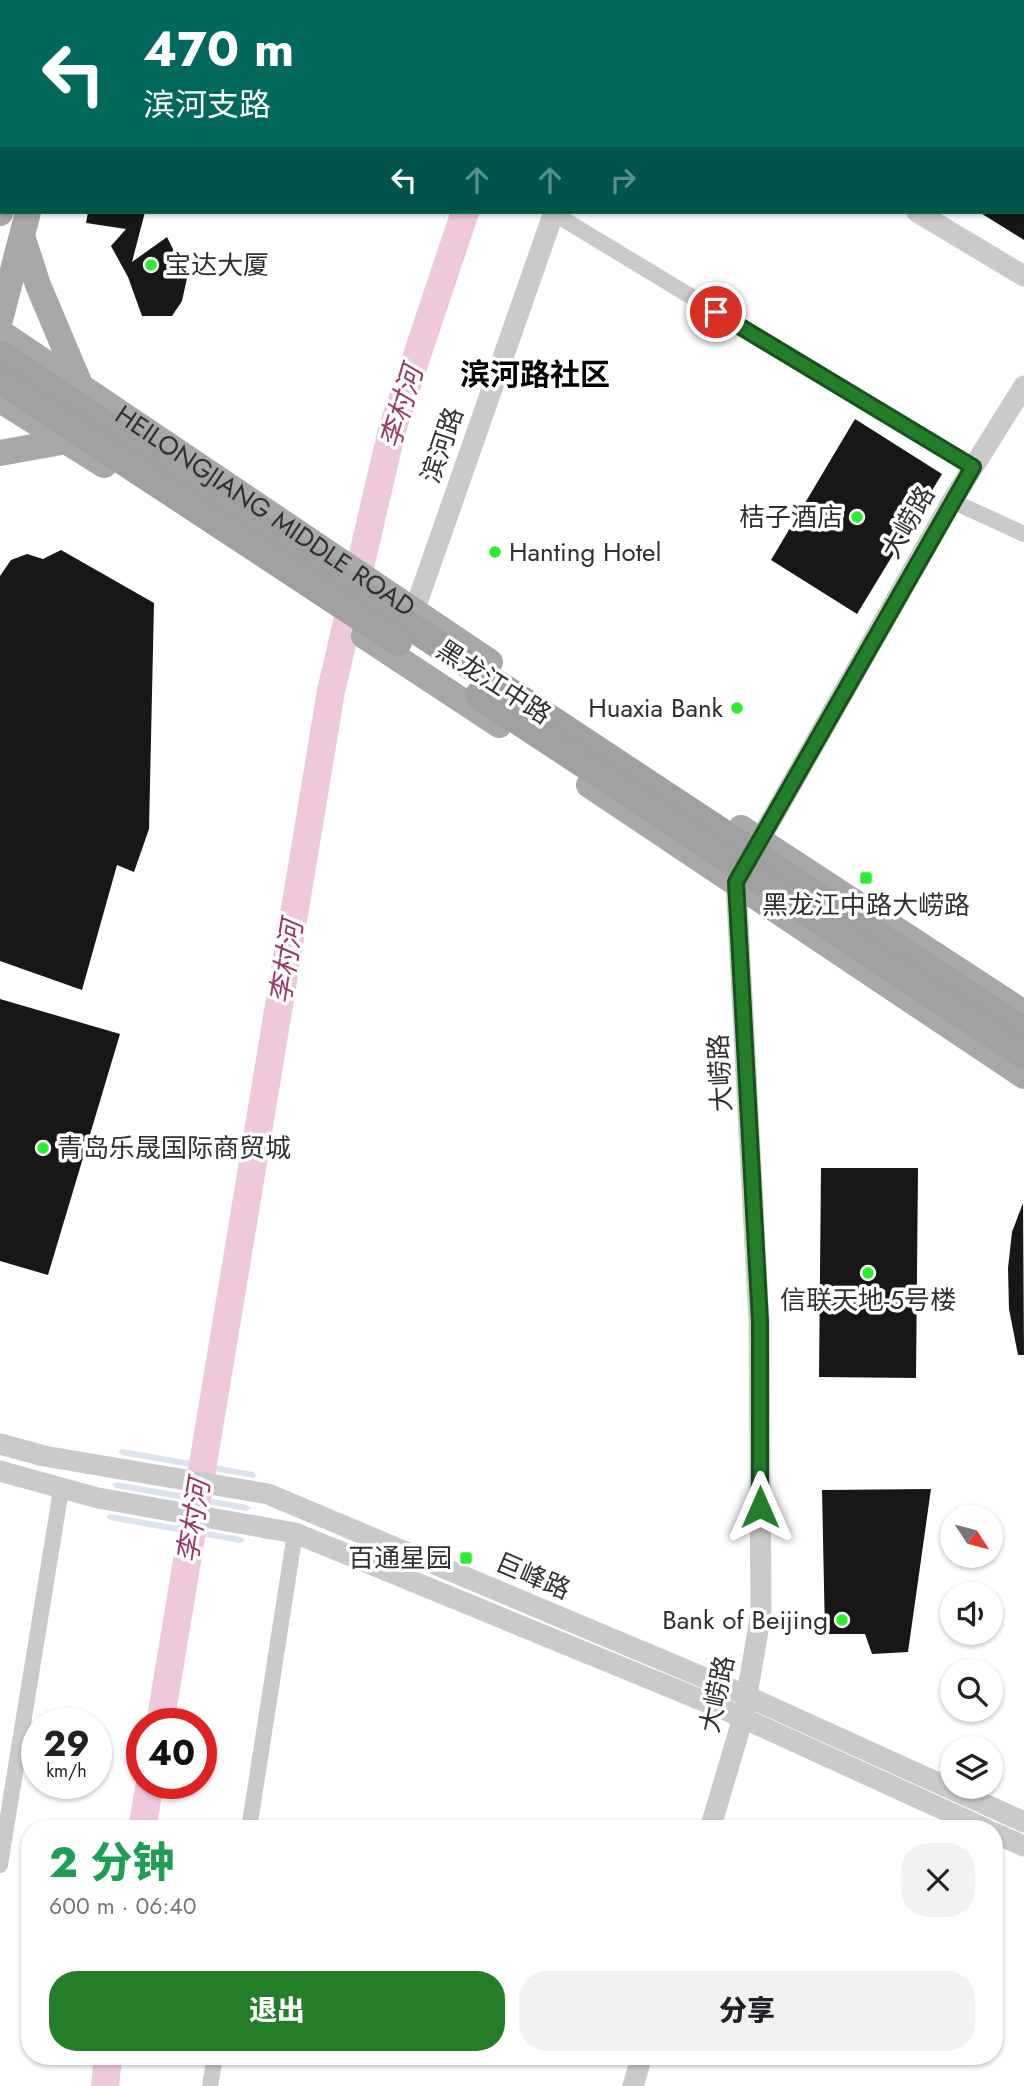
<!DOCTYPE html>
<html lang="zh">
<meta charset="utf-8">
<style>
:root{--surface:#fff;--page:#f2f2f2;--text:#202124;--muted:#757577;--accent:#247e29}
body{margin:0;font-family:Jost,"Noto Sans SC",sans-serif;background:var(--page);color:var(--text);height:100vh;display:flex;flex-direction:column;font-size:26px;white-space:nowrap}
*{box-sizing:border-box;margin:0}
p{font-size:23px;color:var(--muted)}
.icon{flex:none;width:38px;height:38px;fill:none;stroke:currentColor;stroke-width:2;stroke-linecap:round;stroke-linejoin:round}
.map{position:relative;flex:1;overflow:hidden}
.drawer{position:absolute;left:21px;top:1820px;width:982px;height:245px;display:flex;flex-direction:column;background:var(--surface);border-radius:28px;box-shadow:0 2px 5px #0004}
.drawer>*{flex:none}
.top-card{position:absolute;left:0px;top:0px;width:1026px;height:214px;box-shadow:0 2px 5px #0004;background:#00695c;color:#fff;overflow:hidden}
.needle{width:46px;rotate:126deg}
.buttons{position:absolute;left:940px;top:1505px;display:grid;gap:14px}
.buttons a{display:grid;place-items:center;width:63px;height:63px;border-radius:50%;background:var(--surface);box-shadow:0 2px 5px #0004;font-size:35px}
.speed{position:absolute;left:21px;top:1708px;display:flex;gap:14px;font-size:35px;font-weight:700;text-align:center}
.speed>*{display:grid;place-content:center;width:91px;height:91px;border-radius:50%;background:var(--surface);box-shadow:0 2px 5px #0004;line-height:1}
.speed small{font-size:18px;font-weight:400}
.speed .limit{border:10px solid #d22;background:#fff;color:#111}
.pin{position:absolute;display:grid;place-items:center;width:60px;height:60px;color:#fff;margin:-30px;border:4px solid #fff;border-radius:50%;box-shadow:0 2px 7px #0007}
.me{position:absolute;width:77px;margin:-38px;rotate:0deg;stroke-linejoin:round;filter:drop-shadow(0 0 5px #0008)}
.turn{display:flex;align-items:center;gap:24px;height:147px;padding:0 28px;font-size:32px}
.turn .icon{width:91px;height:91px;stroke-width:2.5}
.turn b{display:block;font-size:49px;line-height:60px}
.lanes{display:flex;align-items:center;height:66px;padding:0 28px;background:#0003;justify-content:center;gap:35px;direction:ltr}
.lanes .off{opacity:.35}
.round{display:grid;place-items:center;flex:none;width:74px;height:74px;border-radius:28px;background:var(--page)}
.headline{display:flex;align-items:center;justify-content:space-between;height:119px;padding:0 28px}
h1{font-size:42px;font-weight:800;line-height:52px;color:#1e9e55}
.button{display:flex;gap:14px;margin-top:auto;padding:14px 28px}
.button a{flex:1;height:80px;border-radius:28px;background:var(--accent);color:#fff;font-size:28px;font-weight:800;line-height:80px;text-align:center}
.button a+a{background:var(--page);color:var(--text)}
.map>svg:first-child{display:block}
</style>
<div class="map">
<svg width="1024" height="2086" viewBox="0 0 1024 2086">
<rect width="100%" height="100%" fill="#fff"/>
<!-- green -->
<g fill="#dde4ee">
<path d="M123 1449 253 1472 257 1476 253 1478 122 1455 118 1451Z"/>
<path d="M117 1482 247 1505 251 1508 246 1511 116 1488 112 1484Z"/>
<path d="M110 1514 241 1537 245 1540 240 1543 109 1520 106 1516Z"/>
</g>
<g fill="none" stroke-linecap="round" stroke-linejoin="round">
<!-- river -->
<g stroke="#eec9dc" stroke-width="28">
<path d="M535 2 536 0"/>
<path d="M160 1724 331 691 392 430 465 212"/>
<path d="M142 1829 150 1783"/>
<path d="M105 2086 108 2056"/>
</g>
</g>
<!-- building -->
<g fill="#171717">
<path d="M88 212H145L132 262 167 237 187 278 182 301 172 316H142L128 277 111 246 126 229 86 223Z"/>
<path d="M979 212H1024V240Z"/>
<path d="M855 419 942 474 857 614 771 560Z"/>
<path d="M61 550 154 603 149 829 134 872 117 865 82 990 0 961V576L11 560 27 554 43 559Z"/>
<path d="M0 999 120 1034 48 1275 0 1261Z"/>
<path d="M821 1168H918L916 1378 819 1377Z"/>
<path d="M1023 1203 1024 1355H1018L1009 1309 1008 1268 1012 1232Z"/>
<path d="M931 1489 908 1652 872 1654 865 1634H825L822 1490Z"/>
</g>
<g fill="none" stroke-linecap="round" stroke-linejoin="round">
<!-- minor -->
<g stroke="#cacaca" stroke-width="16">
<path d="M850 2 852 0"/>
<path d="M553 213 973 467"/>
<path d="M952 501 1024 534"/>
<path d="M249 1829 295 1533"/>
<path d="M0 1865 61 1490"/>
<path d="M210 2086 215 2056"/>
</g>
<!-- tertiary -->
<g stroke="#cacaca" stroke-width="21">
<path d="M624 2 625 0"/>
<path d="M917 212 1024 276"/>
<path d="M410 623 554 212"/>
<path d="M0 1444 44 1456 268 1494 731 1689 1024 1822"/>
<path d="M0 1471 98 1498 295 1533 723 1709 986 1829"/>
<path d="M710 1829 743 1718 761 1613 759 1322 736 882 952 501 1024 386"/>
<path d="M994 1833 1024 1846"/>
<path d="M633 2086 642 2056"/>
</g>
<!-- primary -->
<g stroke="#a8a8a8" stroke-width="26">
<path d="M47 2V0"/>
<path d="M77 2V0"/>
<path d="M0 213 2 205"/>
<path d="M22 236 38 285 81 387"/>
<path d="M0 320 28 212"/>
<path id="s1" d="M0 332 490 662"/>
<path d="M0 400 104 465"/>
<path d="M0 453 67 441"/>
<path d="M364 636 499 725"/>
<path d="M589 785 1024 1076"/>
<path d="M741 828 1024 1013"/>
</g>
<!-- trunk-bridge -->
<g stroke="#a0a0a0" stroke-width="28">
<path d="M0 355 1024 1032"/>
<path d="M0 380 398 642"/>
<path d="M479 695 1024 1055"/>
</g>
</g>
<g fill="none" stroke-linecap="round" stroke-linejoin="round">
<defs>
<path id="route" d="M716 312 973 467 736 882 760 1322V1507"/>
</defs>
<!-- route casing -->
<use href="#route" stroke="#17521b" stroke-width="18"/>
<!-- route -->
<use href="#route" stroke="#247e29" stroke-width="12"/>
</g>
<!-- markers -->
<g fill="#2aef30" stroke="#fff" stroke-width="2.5">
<circle cx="151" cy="265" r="7"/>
<circle cx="857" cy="517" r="7"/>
<circle cx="495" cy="552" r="7"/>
<circle cx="737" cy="708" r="7"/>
<rect x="859" y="871" width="14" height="14" rx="3.5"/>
<circle cx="43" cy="1148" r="7"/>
<circle cx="868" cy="1273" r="7"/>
<rect x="459" y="1551" width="14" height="14" rx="3.5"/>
<circle cx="842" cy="1620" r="7"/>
</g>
<g text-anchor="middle" stroke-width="7" stroke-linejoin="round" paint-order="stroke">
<!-- poi labels -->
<g font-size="26" fill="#303030" stroke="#fff" text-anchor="end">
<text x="165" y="274" text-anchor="start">宝达大厦</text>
<text x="843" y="526">桔子酒店</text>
<text x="509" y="561" text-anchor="start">Hanting Hotel</text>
<text x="723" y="717">Huaxia Bank</text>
<text x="866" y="914" text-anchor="middle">黑龙江中路大崂路</text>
<text x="57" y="1157" text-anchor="start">青岛乐晟国际商贸城</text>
<text x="868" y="1309" text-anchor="middle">信联天地-5号楼</text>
<text x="452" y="1567">百通星园</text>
<text x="828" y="1629">Bank of Beijing</text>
</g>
<!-- street labels -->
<g font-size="26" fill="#303030" stroke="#fff">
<text transform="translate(442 445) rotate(-71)" y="9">滨河路</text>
<text dy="9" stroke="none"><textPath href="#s1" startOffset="320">HEILONGJIANG MIDDLE ROAD</textPath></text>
<text transform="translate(908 522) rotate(-60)" y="9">大崂路</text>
<text transform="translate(494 682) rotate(33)" y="9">黑龙江中路</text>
<text transform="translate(720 1073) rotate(-93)" y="9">大崂路</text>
<text transform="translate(533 1576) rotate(23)" y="9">巨峰路</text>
<text transform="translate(717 1694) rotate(-78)" y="9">大崂路</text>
</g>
<!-- water labels -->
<g font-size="28" font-style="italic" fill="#983969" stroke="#fff">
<text transform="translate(401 407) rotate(-73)" y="10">李村河</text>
<text transform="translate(286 962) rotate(-81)" y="10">李村河</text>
<text transform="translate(193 1521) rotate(-81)" y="10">李村河</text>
</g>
<!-- quarter labels -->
<g font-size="30" font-weight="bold" fill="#000" stroke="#fff">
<text x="535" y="385">滨河路社区</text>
</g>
</g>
</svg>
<div class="buttons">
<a><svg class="needle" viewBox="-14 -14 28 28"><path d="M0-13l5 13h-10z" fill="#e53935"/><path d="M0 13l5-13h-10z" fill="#757577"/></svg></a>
<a><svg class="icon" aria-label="sound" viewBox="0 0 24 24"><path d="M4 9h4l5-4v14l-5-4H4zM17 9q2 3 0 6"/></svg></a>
<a><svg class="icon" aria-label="search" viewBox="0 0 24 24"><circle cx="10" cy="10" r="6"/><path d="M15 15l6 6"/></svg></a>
<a><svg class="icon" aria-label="layers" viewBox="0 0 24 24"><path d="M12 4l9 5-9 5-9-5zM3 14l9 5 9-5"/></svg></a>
</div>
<div class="speed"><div>29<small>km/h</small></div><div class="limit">40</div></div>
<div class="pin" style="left:716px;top:312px;background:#d93025"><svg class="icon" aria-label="arrive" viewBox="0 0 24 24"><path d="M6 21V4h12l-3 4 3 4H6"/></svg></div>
<svg class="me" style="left:760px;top:1507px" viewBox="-20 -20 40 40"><path d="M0-17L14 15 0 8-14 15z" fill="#247e29" stroke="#fff" stroke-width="4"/></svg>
<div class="top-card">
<div class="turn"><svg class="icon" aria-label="left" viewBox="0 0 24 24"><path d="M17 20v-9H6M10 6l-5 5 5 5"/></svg><div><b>470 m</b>滨河支路</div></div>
<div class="lanes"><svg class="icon" aria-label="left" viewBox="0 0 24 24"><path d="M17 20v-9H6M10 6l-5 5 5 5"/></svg><svg class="icon off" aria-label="ahead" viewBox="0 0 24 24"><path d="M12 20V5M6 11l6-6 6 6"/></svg><svg class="icon off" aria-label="ahead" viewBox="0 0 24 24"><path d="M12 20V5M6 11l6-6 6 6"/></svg><svg class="icon off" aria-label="right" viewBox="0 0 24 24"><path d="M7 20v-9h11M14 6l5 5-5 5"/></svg></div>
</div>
<section class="drawer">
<div class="headline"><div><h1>2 分钟</h1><p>600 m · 06:40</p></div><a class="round"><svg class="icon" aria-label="close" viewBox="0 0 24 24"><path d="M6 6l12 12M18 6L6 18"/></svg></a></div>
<div class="button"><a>退出</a><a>分享</a></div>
</section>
</div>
